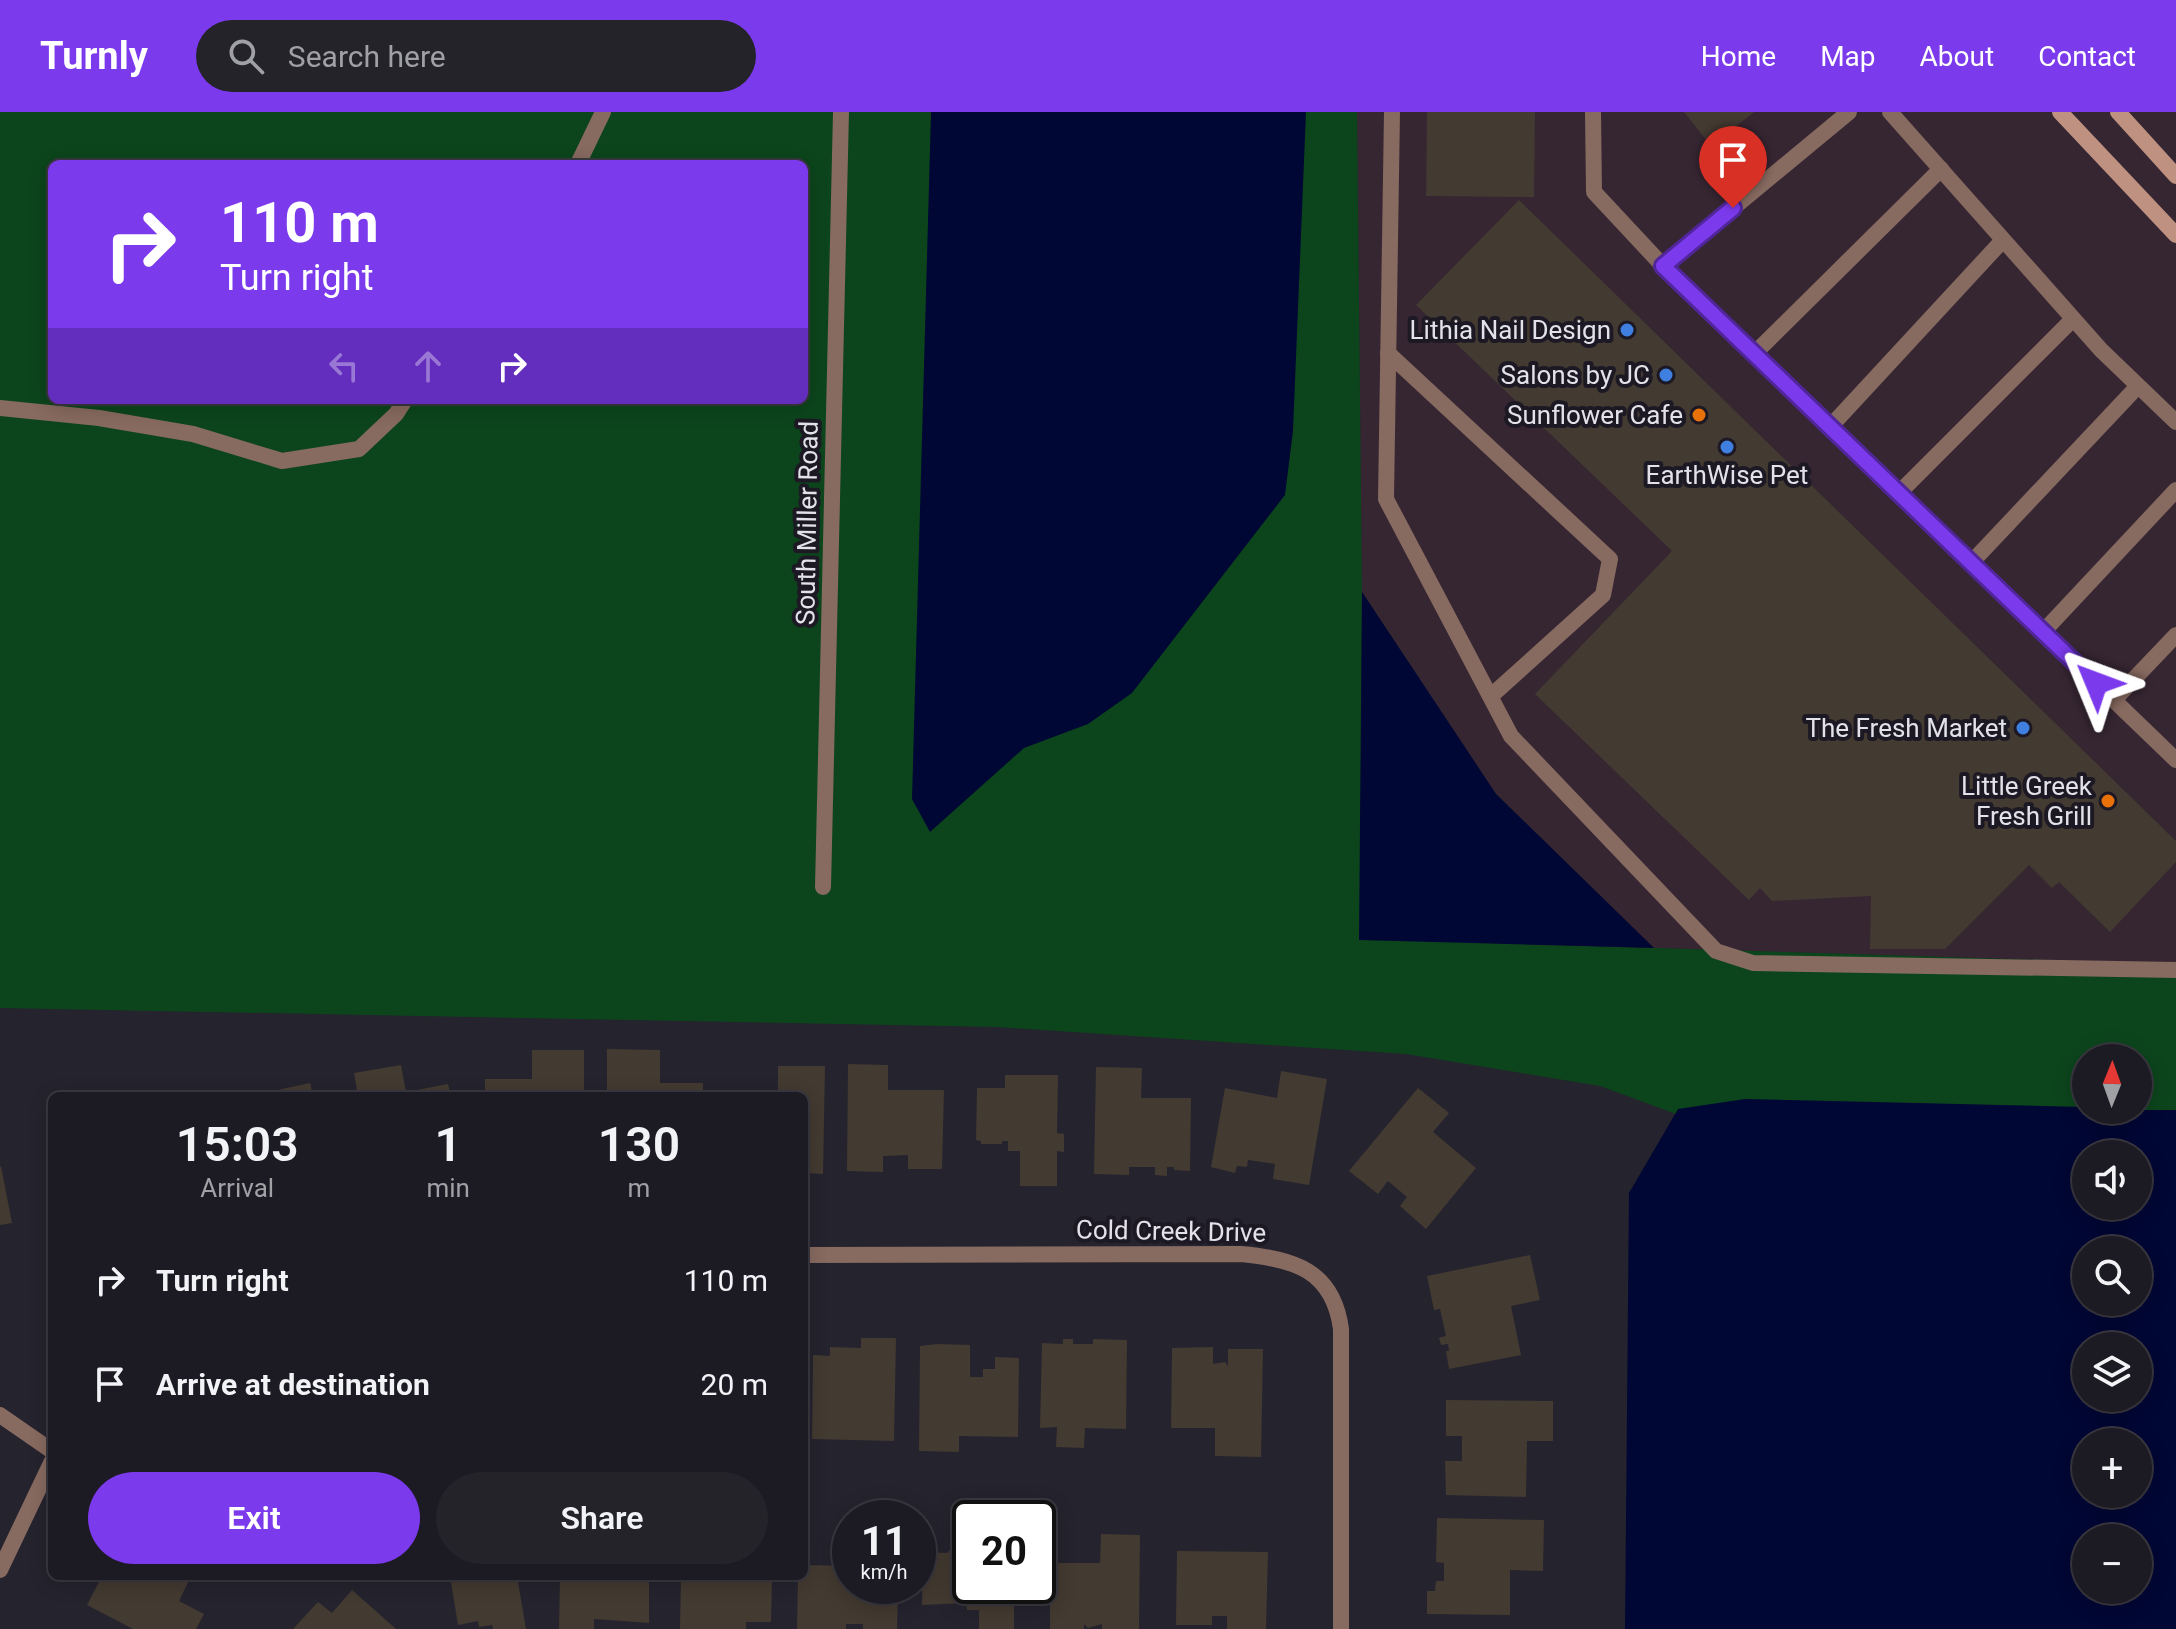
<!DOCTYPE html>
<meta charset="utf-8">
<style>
:root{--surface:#1c1a22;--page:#25232a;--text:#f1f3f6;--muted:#a0a1a5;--line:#3a3840;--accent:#7c3aed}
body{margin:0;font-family:Roboto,sans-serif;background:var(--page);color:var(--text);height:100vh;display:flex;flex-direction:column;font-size:30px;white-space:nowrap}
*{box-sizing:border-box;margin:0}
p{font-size:26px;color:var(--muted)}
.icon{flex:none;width:44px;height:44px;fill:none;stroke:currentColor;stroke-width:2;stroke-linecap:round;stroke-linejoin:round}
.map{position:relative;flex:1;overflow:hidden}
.details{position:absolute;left:48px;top:980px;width:760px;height:488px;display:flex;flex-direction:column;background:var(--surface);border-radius:12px;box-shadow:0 4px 20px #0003,0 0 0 2px var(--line)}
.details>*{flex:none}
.hud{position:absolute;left:48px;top:48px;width:760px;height:244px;border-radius:12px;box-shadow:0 4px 20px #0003,0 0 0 2px var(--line);background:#7c3aed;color:#fff;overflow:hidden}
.needle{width:52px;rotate:1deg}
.fabs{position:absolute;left:2072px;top:932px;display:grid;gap:16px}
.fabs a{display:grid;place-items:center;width:80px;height:80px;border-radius:50%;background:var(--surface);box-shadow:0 4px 20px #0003,0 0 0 2px var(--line);font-size:40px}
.speed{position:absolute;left:832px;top:1388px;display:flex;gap:16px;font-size:40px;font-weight:700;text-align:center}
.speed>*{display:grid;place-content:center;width:104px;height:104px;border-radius:50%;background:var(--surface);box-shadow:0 4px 20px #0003,0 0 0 2px var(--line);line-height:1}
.speed small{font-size:20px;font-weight:400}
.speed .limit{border:4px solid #111;border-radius:12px;background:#fff;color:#111}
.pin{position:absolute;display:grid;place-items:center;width:68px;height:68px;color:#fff;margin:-82px -34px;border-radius:50% 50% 50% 0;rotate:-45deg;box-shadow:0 0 8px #0007}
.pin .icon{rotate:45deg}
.me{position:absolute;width:88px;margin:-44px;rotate:314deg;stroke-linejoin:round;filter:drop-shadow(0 0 6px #0008)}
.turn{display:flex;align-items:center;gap:28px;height:168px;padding:0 40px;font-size:36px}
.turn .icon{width:104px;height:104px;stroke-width:2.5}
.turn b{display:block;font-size:56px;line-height:68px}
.lanes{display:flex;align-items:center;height:76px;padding:0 40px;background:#0003;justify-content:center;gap:40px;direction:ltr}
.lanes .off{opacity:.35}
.eta{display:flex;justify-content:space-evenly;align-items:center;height:136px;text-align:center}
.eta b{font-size:48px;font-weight:600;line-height:56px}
.button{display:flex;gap:16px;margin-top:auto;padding:16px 40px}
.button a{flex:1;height:92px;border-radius:48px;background:var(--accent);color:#fff;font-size:32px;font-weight:600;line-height:92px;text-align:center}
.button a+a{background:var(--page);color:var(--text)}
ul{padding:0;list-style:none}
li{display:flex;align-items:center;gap:24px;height:104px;padding:0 40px}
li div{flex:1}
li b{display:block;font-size:30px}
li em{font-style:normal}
header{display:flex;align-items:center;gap:48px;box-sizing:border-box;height:112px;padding:0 40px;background:var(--accent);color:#fff}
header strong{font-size:38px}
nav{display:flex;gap:44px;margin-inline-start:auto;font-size:28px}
.search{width:560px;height:72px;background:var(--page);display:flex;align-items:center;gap:20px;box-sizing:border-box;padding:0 28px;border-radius:44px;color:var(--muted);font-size:30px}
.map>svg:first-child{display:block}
</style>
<header>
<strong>Turnly</strong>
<div class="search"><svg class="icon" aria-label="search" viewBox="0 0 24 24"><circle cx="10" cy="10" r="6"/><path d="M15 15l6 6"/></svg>Search here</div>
<nav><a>Home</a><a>Map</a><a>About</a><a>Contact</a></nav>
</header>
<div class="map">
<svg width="2176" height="1517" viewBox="0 0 2176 1517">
<rect width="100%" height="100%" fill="#25232e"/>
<!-- commercial -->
<path fill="#362632" d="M1357 0H2176V852L1654 836 1496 682 1362 480Z"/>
<!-- green -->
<path fill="#0c451c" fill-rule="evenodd" d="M0 0H1357L1362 480 1360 827 2176 852V1022L1684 1005 1600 974 1406 942 997 915 0 896ZM52 52H804V288H52ZM2086 946H2138V998H2086Z"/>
<!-- water -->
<g fill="#000734" fill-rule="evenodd">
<path d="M931 0H1306L1293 319 1285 383 1132 581 1088 612 1024 636 930 720 912 687Z"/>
<path d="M1362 480 1496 682 1654 836 1359 828Z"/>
<path d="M1745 987 2086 995V998H2176V1517H1625L1629 1081 1678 997ZM2086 1042H2138V1094H2086ZM2086 1138H2138V1190H2086ZM2086 1234H2138V1286H2086ZM2086 1330H2138V1382H2086ZM2086 1426H2138V1478H2086Z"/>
</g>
<!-- building -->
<g fill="#433a31">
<path d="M1427 0H1535L1534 85 1426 84Z"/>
<path d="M1684 0H1754L1711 34Z"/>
<path d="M1519 88 2176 729V750L2110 820 2059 770 2052 776 2029 753 1945 837H1870L1871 784 1772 789 1760 776 1749 788 1535 582 1672 439 1416 193Z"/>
<path d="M607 937 660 938V971H703V984H607Z"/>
<path d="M532 938H584V984H485V967H532Z"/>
<path d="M848 952 888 953V978H944L942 1057H908V1043L883 1044V1060L847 1059Z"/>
<path d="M401 953 406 980 448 972 451 984H358L354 961Z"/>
<path d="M778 954H825L823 1062 804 1061V984H778Z"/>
<path d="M1096 955 1142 956 1141 986H1191L1190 1059 1174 1058V1055H1167V1064L1155 1063V1055H1129V1063L1094 1062Z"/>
<path d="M1281 959 1327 967 1309 1073 1273 1067 1275 1052 1248 1048 1247 1055 1237 1054 1235 1061 1211 1055 1225 976 1277 986Z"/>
<path d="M1005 963H1058L1057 1021 1064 1022V1040L1057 1039V1074H1020V1039H1008V1029H1002V1032H981V1029L976 1028 977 976H1005Z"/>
<path d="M310 971 313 984H254V983Z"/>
<path d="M1418 976 1449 1001 1433 1020 1476 1056 1426 1117 1400 1094 1407 1085 1388 1069 1378 1082 1349 1059Z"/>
<path d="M1 1054 12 1111 0 1113V1055Z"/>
<path d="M1530 1143 1540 1188 1511 1194 1521 1243 1449 1257 1446 1239H1449L1448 1232 1441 1233 1439 1226 1446 1224 1440 1197 1434 1198 1427 1164Z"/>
<path d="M861 1226H896L894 1329 812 1327 813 1243 830 1244V1235L861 1236Z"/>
<path d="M1063 1227H1073V1232H1093V1227L1127 1228 1126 1317 1085 1316 1084 1336 1056 1335 1057 1315 1040 1316 1042 1231 1063 1232Z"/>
<path d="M937 1232 970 1233V1265H983V1257H995V1245L1019 1246 1018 1325 959 1324V1340L919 1339 920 1234Z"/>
<path d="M1213 1235V1252L1225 1250 1228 1254V1237H1263L1261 1345 1215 1344V1316H1171L1172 1236Z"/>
<path d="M1446 1288 1553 1289V1329H1527L1526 1385 1446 1383 1445 1349H1462V1324H1446Z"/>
<path d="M1437 1406 1544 1408 1543 1459 1510 1458V1503L1427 1502V1479H1435L1436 1469H1444V1451L1436 1450Z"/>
<path d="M1101 1422 1140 1423 1139 1517H1102V1512L1088 1516 1084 1512V1517H1050V1451H1100Z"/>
<path d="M962 1425H970V1474H1014V1517H979V1498H967L966 1491 922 1493 923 1440 947 1441 950 1438H959L962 1441Z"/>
<path d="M1177 1439 1268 1440 1266 1517H1227V1504H1212V1513H1176Z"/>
<path d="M804 1453 850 1454V1474H898L897 1517H863V1512H846V1517H797L798 1464H804Z"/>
<path d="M102 1464 118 1470 117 1464H191L179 1489 204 1502 196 1517H133L87 1493Z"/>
<path d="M450 1464H517L526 1517H493L492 1513 479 1515 478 1509 458 1513Z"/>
<path d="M560 1464H649V1511L594 1507V1517H559Z"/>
<path d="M681 1464H772L771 1510H746V1517H680Z"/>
<path d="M352 1478 396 1517H293L318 1490 332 1501Z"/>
</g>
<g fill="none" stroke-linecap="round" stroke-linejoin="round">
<!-- lane -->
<g stroke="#876a60" stroke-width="16">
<path d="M1392 0 1386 387 1511 624 1716 839 1753 851 2176 858"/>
<path d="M1593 0 1594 80 1663 154 2176 648"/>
<path d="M1890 0 2101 238 2176 310"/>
<path d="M578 52 603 0"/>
<path d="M1663 154 1849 0"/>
<path d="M1388 241 1610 447 1603 483 1491 584"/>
<path d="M1754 242 1941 57"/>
<path d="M0 296 99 306 193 322 282 349 359 337 396 302 405 288"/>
<path d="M1830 315 2003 128"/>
<path d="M1899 381 2073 207"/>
<path d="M1971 451 2138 274"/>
<path d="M2043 520 2176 378"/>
<path d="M2114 588 2176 523"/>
</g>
<!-- street -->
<g stroke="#876a60" stroke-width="16">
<path d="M823 775 841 0"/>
<path d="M804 1143 1241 1142C1294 1147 1333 1158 1341 1217V1517"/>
<path d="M0 1303 52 1339"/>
<path d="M0 1458 52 1349"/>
</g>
<!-- secondary -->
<g stroke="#bf9181" stroke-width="16">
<path d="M2060 0 2176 123"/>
<path d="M2118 0 2176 64"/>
</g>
</g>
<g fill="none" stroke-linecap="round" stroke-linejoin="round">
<defs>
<path id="route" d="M1733 96 1663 154 2096 571"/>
</defs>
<!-- route casing -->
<use href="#route" stroke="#51269a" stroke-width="20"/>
<!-- route -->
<use href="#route" stroke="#7c3aed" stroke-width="14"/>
</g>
<!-- markers -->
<g fill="#3f7fe0" stroke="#1c1924" stroke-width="3">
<circle cx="1627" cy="218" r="8"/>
<circle cx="1666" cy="263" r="8"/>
<circle cx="1727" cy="335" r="8"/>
<circle cx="2023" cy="616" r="8"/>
</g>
<g fill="#e8710a" stroke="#1c1924" stroke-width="3">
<circle cx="1699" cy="303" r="8"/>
<circle cx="2108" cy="689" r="8"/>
</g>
<g text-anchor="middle" stroke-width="8" stroke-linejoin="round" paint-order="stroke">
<!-- poi labels -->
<g font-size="26" fill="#e3e2ea" stroke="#1c1924" text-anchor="end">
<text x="1611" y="227">Lithia Nail Design</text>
<text x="1650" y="272">Salons by JC</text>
<text x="1683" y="312">Sunflower Cafe</text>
<text x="1727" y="372" text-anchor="middle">EarthWise Pet</text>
<text x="2007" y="625">The Fresh Market</text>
<text x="2092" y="683">Little Greek<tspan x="2092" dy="30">Fresh Grill</tspan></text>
</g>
<!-- street labels -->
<g font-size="26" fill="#e3e2ea" stroke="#1c1924">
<text transform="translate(807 411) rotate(-89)" y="9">South Miller Road</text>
<text transform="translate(1171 1119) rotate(1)" y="9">Cold Creek Drive</text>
</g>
</g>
</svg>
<div class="fabs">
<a><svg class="needle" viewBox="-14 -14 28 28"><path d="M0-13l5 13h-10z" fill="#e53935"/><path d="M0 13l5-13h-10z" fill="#a0a1a5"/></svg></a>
<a><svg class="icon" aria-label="sound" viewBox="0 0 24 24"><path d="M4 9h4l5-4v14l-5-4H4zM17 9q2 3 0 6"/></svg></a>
<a><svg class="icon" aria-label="search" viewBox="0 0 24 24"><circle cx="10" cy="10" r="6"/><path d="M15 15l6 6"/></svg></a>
<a><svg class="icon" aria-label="layers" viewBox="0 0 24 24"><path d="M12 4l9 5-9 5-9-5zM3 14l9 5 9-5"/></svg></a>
<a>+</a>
<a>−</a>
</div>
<div class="speed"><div>11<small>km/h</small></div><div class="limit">20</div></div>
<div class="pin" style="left:1733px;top:96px;background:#d93025"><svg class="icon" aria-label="arrive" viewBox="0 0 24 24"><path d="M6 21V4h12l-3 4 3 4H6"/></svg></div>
<svg class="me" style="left:2096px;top:571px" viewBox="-20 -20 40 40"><path d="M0-17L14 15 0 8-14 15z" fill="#7c3aed" stroke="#fff" stroke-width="4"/></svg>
<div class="hud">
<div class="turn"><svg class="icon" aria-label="right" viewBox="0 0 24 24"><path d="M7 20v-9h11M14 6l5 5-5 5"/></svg><div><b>110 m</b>Turn right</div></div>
<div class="lanes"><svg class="icon off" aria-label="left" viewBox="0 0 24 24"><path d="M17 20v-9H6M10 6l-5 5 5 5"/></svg><svg class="icon off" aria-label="ahead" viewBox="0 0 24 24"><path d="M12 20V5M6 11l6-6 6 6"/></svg><svg class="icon" aria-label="right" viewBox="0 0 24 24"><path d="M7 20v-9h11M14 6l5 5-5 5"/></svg></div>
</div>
<section class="details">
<div class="eta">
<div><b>15:03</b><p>Arrival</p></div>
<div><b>1</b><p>min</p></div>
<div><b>130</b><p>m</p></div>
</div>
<ul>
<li><svg class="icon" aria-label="right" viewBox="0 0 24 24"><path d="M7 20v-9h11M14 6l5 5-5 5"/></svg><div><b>Turn right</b></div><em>110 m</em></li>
<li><svg class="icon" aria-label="arrive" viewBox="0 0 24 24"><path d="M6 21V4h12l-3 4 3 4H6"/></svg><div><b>Arrive at destination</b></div><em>20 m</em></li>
</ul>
<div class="button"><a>Exit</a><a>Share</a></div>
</section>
</div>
